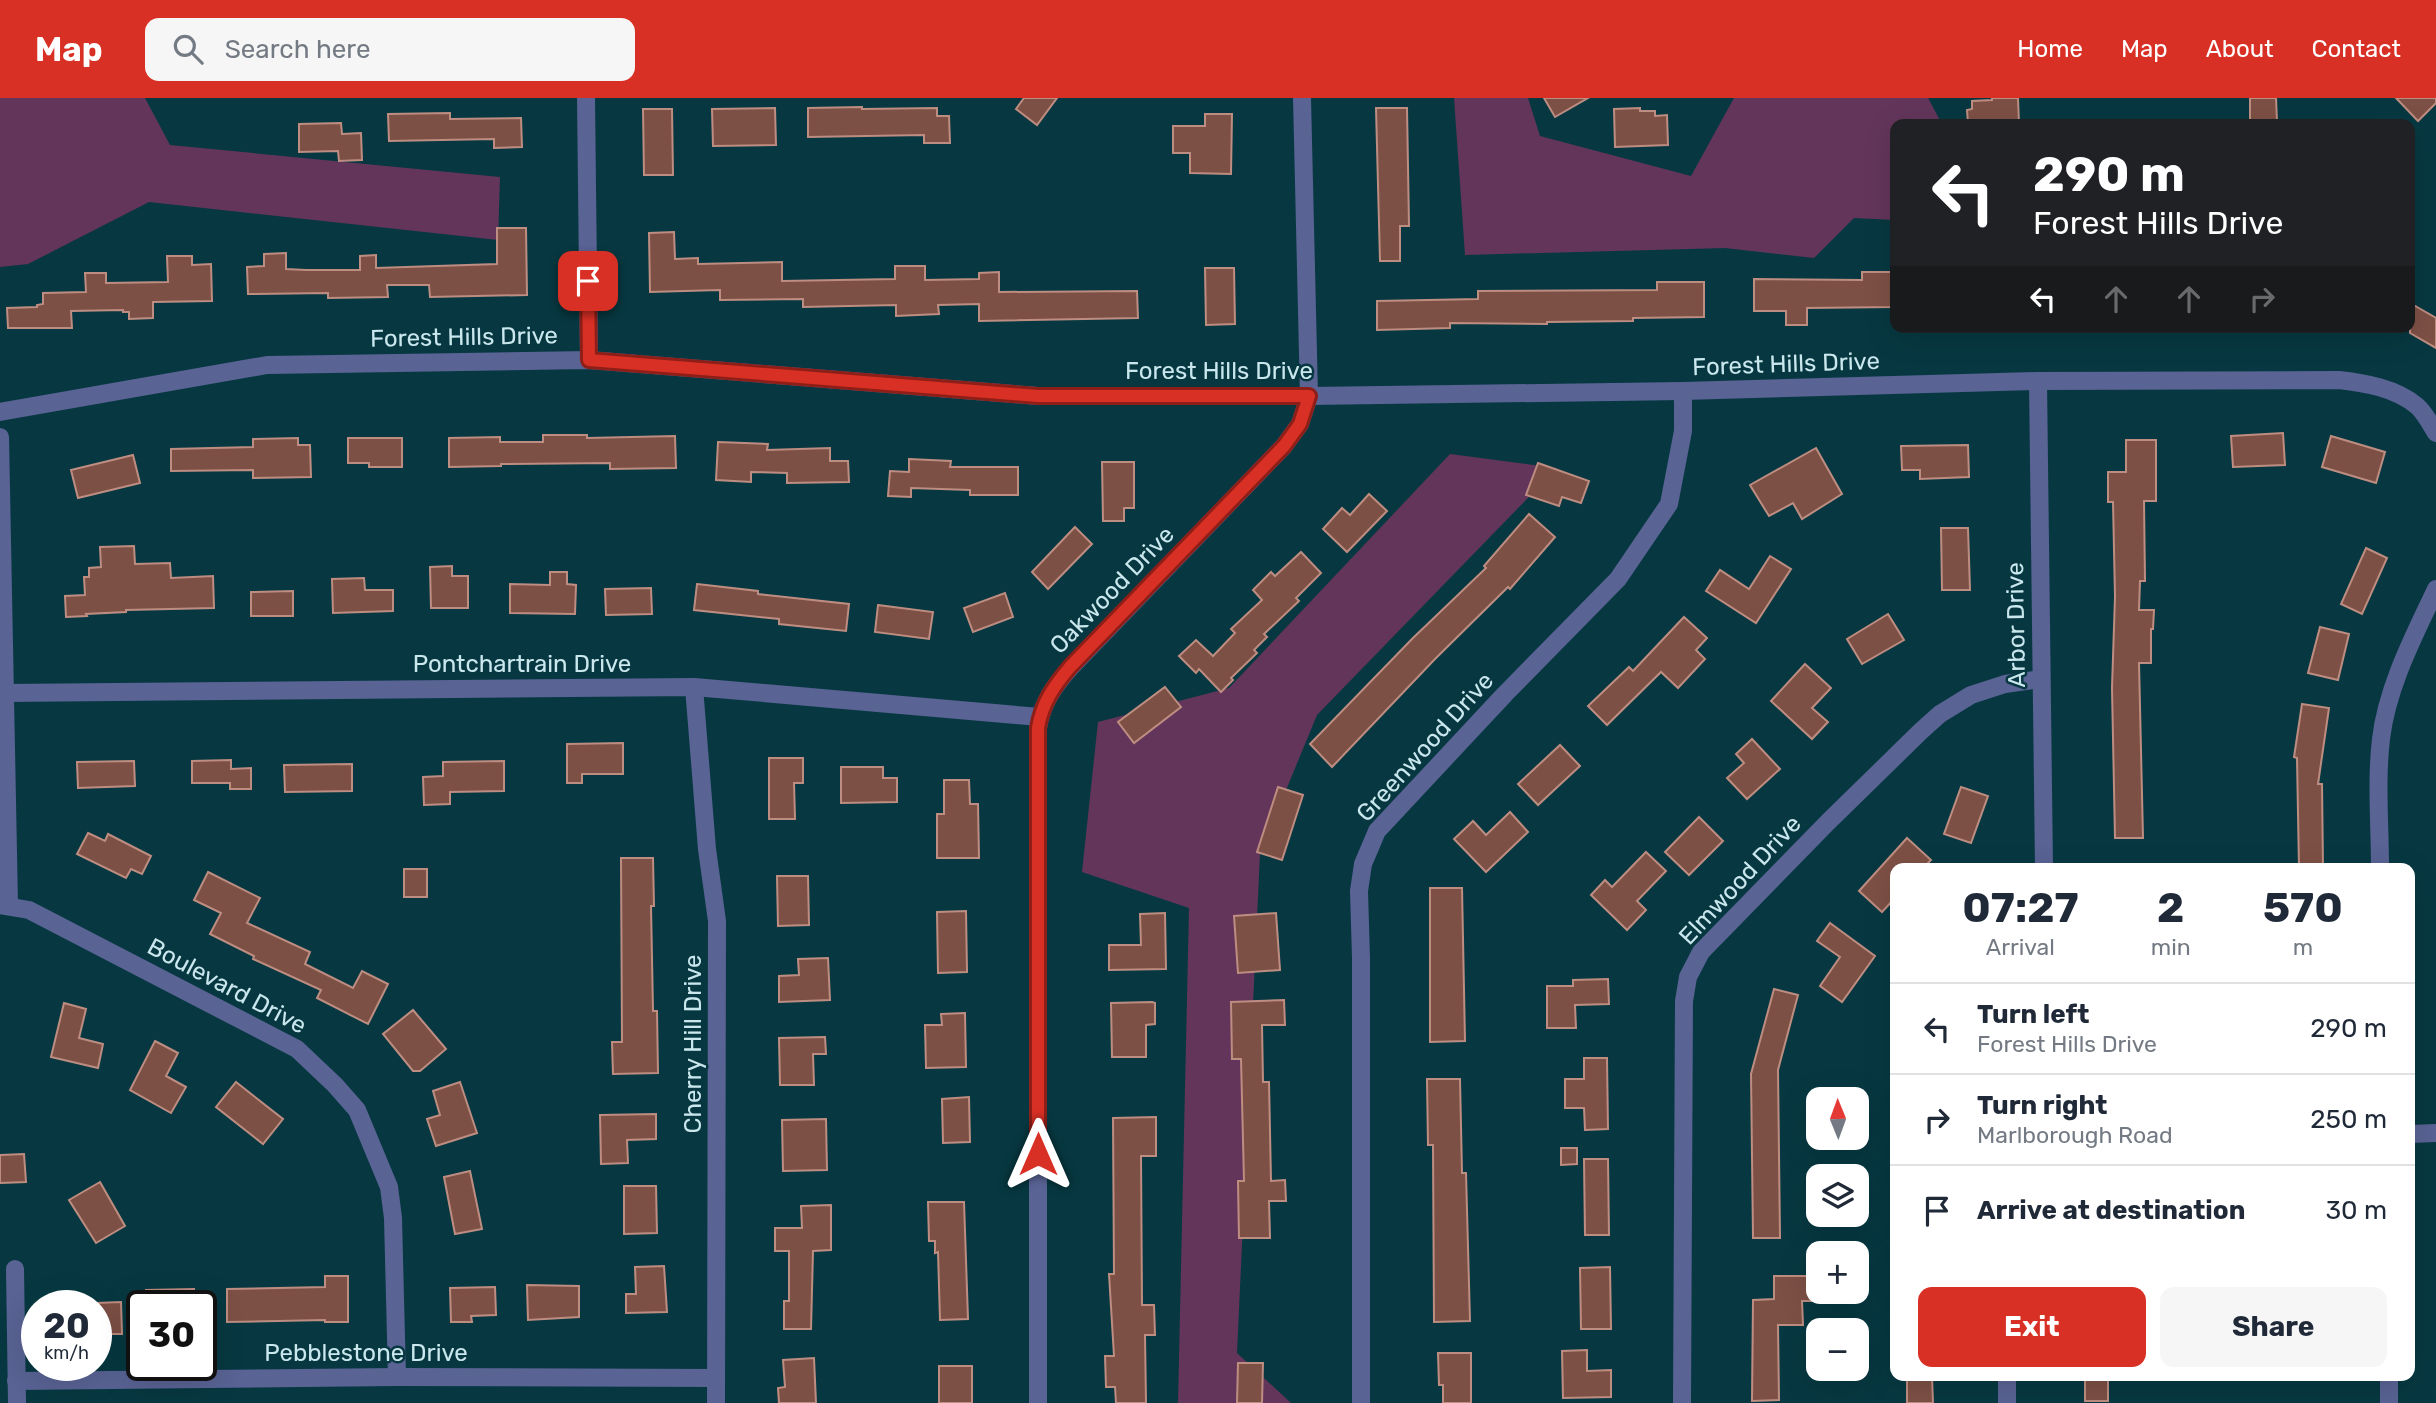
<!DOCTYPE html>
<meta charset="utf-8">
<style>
:root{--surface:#fff;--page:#f6f6f7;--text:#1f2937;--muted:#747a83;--line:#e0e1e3;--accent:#d93025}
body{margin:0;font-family:Rubik,sans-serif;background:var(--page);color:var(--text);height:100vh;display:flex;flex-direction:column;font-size:26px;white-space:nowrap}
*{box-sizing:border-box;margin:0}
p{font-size:23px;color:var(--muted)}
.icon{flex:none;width:38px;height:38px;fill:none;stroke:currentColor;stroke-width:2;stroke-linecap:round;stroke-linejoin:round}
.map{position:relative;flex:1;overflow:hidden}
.details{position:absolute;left:1890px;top:765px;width:525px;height:518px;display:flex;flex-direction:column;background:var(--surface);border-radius:14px;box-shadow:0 7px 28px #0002}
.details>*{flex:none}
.hud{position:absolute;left:1890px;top:21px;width:525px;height:214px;border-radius:14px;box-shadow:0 7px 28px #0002;background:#202124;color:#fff;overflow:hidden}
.needle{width:46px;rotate:359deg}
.buttons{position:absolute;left:1806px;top:989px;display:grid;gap:14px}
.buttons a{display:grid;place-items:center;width:63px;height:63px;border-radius:14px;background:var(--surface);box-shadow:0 7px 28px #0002;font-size:35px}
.speed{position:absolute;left:21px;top:1192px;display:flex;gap:14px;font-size:35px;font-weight:700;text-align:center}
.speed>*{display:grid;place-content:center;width:91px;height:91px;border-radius:50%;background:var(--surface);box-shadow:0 7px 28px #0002;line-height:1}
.speed small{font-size:18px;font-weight:400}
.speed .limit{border:4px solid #111;border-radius:10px;background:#fff;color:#111}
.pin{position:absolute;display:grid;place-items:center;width:60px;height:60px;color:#fff;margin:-30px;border-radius:14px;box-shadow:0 4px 10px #0006}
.me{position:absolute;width:77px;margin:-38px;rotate:0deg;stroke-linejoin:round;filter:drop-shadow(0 0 5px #0008)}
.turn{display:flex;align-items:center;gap:24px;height:147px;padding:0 28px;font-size:32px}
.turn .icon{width:91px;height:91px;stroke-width:2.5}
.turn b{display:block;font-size:49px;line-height:60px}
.lanes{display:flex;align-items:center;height:66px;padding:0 28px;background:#0003;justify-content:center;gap:35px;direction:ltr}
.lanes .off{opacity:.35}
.eta{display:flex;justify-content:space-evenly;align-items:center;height:119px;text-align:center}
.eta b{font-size:42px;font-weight:700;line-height:49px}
.primary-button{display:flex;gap:14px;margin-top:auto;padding:14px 28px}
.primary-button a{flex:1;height:80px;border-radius:14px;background:var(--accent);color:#fff;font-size:28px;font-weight:700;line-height:80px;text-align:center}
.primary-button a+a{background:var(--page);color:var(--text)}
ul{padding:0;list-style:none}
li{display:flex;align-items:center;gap:21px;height:91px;padding:0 28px;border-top:2px solid var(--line)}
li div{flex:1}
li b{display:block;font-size:26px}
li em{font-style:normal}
header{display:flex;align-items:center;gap:42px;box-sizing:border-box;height:98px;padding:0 35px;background:var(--accent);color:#fff}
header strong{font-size:33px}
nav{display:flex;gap:38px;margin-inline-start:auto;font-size:24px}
.search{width:490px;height:63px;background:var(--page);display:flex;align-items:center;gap:18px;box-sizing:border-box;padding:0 24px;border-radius:14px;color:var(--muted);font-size:26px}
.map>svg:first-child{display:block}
</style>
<header>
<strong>Map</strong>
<div class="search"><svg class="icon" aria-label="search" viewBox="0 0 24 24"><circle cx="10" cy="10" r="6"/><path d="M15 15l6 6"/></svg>Search here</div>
<nav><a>Home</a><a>Map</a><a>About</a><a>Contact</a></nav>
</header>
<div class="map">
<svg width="2436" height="1305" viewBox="0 0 2436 1305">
<rect width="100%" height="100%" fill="#073841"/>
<!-- green -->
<g fill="#63355b">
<path d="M0 0H145L170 47 500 79 498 142 149 104 28 166 0 169Z"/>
<path d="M1454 0H1528L1540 38 1691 78 1734 0H1928L1942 26H1895V122L1854 120 1814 160 1725 150 1465 157Z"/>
<path d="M1450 356 1557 370 1317 617 1260 755 1237 1255 1291 1305H1178L1189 810 1082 774 1098 624 1229 590Z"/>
</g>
<!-- building -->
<g fill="#7d5045" stroke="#be8d81" stroke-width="2">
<path d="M1024 0H1057L1037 27 1016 11Z"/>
<path d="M1544 0H1588L1555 19Z"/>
<path d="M1992 0H2018L2019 26H1968L1967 12 1972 11V3L1992 2Z"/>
<path d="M2250 0H2276L2277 23H2250Z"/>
<path d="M2396 0H2436V5L2418 23Z"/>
<path d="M862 9V11L937 10V18H949L950 45H924V37L808 39V10Z"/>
<path d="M775 10 776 47 713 48 712 11Z"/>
<path d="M1376 10H1407L1409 128H1400V163H1380Z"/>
<path d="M1640 10V13H1655V18L1667 17 1668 47 1615 49 1614 11Z"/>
<path d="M643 11H672L673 77H644Z"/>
<path d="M450 15V21L521 20 522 49 494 50V41L389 43 388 16Z"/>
<path d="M1205 16H1232L1231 76 1190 75V55H1173V28H1205Z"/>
<path d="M341 25 342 36 361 35 362 62 339 63 338 53 299 54V26Z"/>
<path d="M497 130H526L527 197 430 199 429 187H387L388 199 328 200V195L248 196 247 169 264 168V156L286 155V171L306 172H360V158L376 157V170L497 166Z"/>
<path d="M674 134 675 161 698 160V166L782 164V183L895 181V168H925V182L979 181V175L999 174V194L1137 193 1138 220 979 223V206L938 207 939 216 896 218V207L803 209V201L720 202V192L650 194 649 135Z"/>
<path d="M167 158H192V167L211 166 212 203 153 204V220L129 221V214H123V212L71 213 72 230H8L7 210 37 209V207L43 206V195L86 194 85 175H106V185L168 184Z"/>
<path d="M1205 170H1234L1235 226 1206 227Z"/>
<path d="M1862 174H1895V209L1807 210V227H1786V213H1754V181L1862 182Z"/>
<path d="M1657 184H1704V219L1633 220V223L1547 224V226L1450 225V230L1377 232V203L1478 201V193L1657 192Z"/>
<path d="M2410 205 2436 220V250L2410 235Z"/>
<path d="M2283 335 2285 367 2233 369 2231 338Z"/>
<path d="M543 337H587V340L675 338 676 370 610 371V365L501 366V368L449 369V340L500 339V344H543Z"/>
<path d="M2331 338 2385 354 2376 385 2322 369Z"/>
<path d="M298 340V347H310L311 379 253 380V372L171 373V351L253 349V341Z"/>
<path d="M348 340H402V369H369V365H348Z"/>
<path d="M2126 342H2156V403H2144L2145 483H2140L2139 512H2154L2153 531H2151V565H2139L2143 740H2115L2112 590 2115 499 2113 404H2108V374H2126Z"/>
<path d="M718 344 768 346 767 352 830 350V363H848L849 384 787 385V375L751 374V384L716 382Z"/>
<path d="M1968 347 1969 379 1920 381V372H1902L1901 348Z"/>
<path d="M1816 350 1842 396 1802 421 1793 405 1769 418 1750 387Z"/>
<path d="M133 357 140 385 78 400 71 372Z"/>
<path d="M909 361 951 363 950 369H1018V397H970V392L911 390V399L888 398 890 373 909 374Z"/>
<path d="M1102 364H1134V410H1124V423H1103Z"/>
<path d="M1538 365 1589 383 1581 405 1562 399 1559 408 1526 397Z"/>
<path d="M1369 396 1387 413 1347 454 1323 431 1342 410 1350 417Z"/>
<path d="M1529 416 1555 439 1510 491 1508 489 1435 561 1332 669 1310 646 1413 540 1486 470 1484 468Z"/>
<path d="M1075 429 1092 446 1048 491 1032 474Z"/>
<path d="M1941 430H1968L1970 492H1942Z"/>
<path d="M134 448 135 466 170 465 171 480 213 478 214 510 126 512V514L86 516 87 518 66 519 65 498 85 497 84 479H89V470L101 469 100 449Z"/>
<path d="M2366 450 2387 460 2362 516 2341 506Z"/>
<path d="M1301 454 1321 475 1296 500 1299 503 1264 536 1267 539 1254 552 1257 555 1231 580 1233 582 1221 594 1199 571 1196 575 1179 558 1196 542 1213 558 1235 535 1231 531 1262 502 1253 492 1271 474 1275 478Z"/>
<path d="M1770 458 1791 471 1756 525 1706 493 1720 472 1749 491Z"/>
<path d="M452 468V478H468V510H431L430 469Z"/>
<path d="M550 474H567V486L576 487 575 516 510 515V486L550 487Z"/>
<path d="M364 480 365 492H393V513L333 515 332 481Z"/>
<path d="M697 486 758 493V496L849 506 846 533 779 526V521L694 512Z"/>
<path d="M651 490 652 516 606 517 605 491Z"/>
<path d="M293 493V518H251V494Z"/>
<path d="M1005 495 1013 519 973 534 964 510Z"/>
<path d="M878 507 933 514 929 541 875 534Z"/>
<path d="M1888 516 1904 542 1862 566 1847 541Z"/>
<path d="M1684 519 1707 540 1696 552 1705 561 1678 590 1661 574 1607 627 1588 608 1629 569 1633 573Z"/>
<path d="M2320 529 2349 536 2338 582 2308 575Z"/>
<path d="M1805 566 1831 590 1812 610 1828 624 1812 641 1771 603Z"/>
<path d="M1165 589 1181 609 1134 645 1118 624Z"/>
<path d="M2302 606 2329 610 2318 686H2322L2323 770H2299L2297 660 2294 659Z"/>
<path d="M1752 641 1780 671 1747 701 1727 680 1744 665 1736 656Z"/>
<path d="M623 645V676H582V685H567V646Z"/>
<path d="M1560 647 1580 668 1538 707 1518 686Z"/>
<path d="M769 660H803V685H794L795 721H769Z"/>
<path d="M231 662V671L251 670V691H230V685H192V663Z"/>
<path d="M134 663 135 688 78 690 77 664Z"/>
<path d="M504 663V693L450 694V706L424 707 423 679 443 678V664Z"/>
<path d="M352 666V693L285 694 284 667Z"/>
<path d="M841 669H883V680H897V704L841 705Z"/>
<path d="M944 682H969L970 706H978L979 760H937V716H944Z"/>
<path d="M1278 689 1303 697 1282 762 1257 754Z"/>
<path d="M1961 689 1988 698 1971 745 1944 736Z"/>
<path d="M1510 714 1528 734 1486 774 1454 741 1473 723 1486 737Z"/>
<path d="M1699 719 1723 743 1689 777 1665 754Z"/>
<path d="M88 735 105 743 108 736 151 758 142 776 131 771 126 780 77 756Z"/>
<path d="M1907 740 1931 762 1923 770H1895V800L1882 814 1859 793Z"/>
<path d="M1646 754 1666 773 1637 803 1646 812 1627 832 1591 797 1605 782 1612 789Z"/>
<path d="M621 760H653L654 808H651L653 913H657L658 975 613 976 612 944H622Z"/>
<rect x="404" y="771" width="23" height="28"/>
<path d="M208 774 260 800 247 825 310 854 305 866 353 890 362 873 388 886 368 926 317 900 321 892 253 861 254 858 210 836 221 815 194 802Z"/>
<path d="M777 778H808L809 827 778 828Z"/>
<path d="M1430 790H1462L1465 943 1430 944Z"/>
<path d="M966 813 967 874 938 875 937 814Z"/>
<path d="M1165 815 1166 871 1109 872V847H1141L1140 816Z"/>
<path d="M1276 815 1280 872 1238 875 1234 818Z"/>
<path d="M1830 825 1875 858 1842 904 1820 888 1840 859 1817 843Z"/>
<path d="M828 860 830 902 779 904V878L799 877 798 861Z"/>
<path d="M1608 881 1609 906 1575 907 1576 930H1547V888H1573V882Z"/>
<path d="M1774 891 1798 897 1778 972 1780 1140H1753L1751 976Z"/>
<path d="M1284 902 1285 927H1262L1263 984H1269L1271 1083 1285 1082 1286 1103H1269L1270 1140H1239L1238 1083H1244L1241 961H1232L1231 904Z"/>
<path d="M1152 904 1155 905V926L1146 927V959H1112L1111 905Z"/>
<path d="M64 905 86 911 79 940 103 946 98 970 51 959Z"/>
<path d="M413 912 446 951 420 973H413L383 936Z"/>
<path d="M965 915 966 969 926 970 925 927H942L941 916Z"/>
<path d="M825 939 826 956H813L814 987H780L779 940Z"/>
<path d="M155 943 178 955 166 978 186 989 171 1015 130 992Z"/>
<path d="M1584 960H1607L1608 1031 1585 1032 1584 1010H1565V981H1584Z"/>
<path d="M1427 981H1460L1462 1075H1466L1470 1223 1434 1224 1433 1047H1428Z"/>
<path d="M236 984 283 1021 263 1046 216 1009Z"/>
<path d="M460 984 477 1035 436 1048 427 1021 440 1017 433 993Z"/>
<path d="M969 999 970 1044 943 1045 942 1001Z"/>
<path d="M656 1016V1041L627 1042 628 1065 601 1066 600 1017Z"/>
<path d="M1156 1019V1058H1141L1142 1207H1154L1155 1237H1145L1146 1305H1116L1115 1289H1106L1105 1258H1114L1109 1176H1114L1113 1020Z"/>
<path d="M826 1021 827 1072 783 1073 782 1022Z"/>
<path d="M1561 1050H1577V1066L1561 1067Z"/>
<path d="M24 1056 26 1084 0 1085V1057Z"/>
<path d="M1584 1061H1608L1609 1137H1585Z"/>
<path d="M470 1073 482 1131 455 1136 444 1079Z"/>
<path d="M100 1084 125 1128 96 1145 69 1102Z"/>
<path d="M624 1088H656L657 1135 624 1136Z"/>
<path d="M928 1104H964L968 1221 940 1222 938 1154 935 1155V1143H929Z"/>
<path d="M831 1107V1152L813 1153 811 1231H784V1203H789V1153H775V1130H802L801 1108Z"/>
<path d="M664 1168 667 1214 626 1215V1196H636L635 1169Z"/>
<path d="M1610 1169 1611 1231H1581L1580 1170Z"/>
<path d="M325 1178H348V1224H325V1222L227 1224V1191L325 1189Z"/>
<path d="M1774 1178H1814V1203H1802L1803 1227H1778L1779 1302 1752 1303 1753 1202 1774 1201Z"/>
<path d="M527 1187 579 1188V1219L528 1222Z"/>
<path d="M495 1189 496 1217 471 1218 472 1224H451L450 1190Z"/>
<path d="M194 1191V1208H147L146 1192Z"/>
<path d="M121 1204 122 1236H96V1205Z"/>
<path d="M1587 1252V1273L1611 1272V1299L1563 1300 1562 1253Z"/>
<path d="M1438 1255H1471V1305H1443V1287H1439Z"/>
<path d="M814 1260 816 1305H779L778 1290 785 1289 783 1262Z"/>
<path d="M1238 1265H1263L1262 1305H1237Z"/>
<rect x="939" y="1268" width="33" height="37"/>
<path d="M1907 1278H1932L1933 1305H1907Z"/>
<rect x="2085" y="1278" width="23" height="25"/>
</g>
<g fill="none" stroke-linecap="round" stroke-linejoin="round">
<!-- minor -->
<g stroke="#596394" stroke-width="18">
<path d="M586 0 589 262"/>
<path d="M2038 283 2044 770"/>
<path d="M0 314 267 267 589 262 1038 298H1309L1683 293 2038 283 2339 282C2365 285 2396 290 2417 308 2425 315 2431 327 2436 335"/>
<path d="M0 339 9 807"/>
<path d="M694 589 707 751 717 823 716 1305"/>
<path d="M4 595 694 589 1040 619"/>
<path d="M2380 770C2380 727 2376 684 2381 641 2387 589 2414 538 2436 491"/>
<path d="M0 807 29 812 297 951 335 987 357 1012 389 1089 393 1120 397 1279"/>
<path d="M2410 1036 2436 1035"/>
<path d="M15 1171 17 1305"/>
<path d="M2389 1278V1305"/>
<path d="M16 1283 397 1279 716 1280"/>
<path d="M1038 1305V630C1042 605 1054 588 1071 569L1284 348 1300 326 1309 298 1302 0"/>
<path d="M1361 1305V860L1359 793 1363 766 1377 733 1505 596 1618 481 1669 406 1683 333V293"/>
<path d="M1682 1305 1684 903 1688 879 1701 854 1828 724 1921 633 1940 616 1971 597 2005 586 2041 581"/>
<path d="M2007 1305V1278"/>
</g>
</g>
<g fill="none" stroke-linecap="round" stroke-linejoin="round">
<defs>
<path id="route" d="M588 183 589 262 1038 298H1309L1300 326 1284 348 1070 569C1054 588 1042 605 1038 630V1056"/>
</defs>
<!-- route casing -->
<use href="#route" stroke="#8d1f18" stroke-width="18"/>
<!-- route -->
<use href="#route" stroke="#d93025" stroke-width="12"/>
</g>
<g text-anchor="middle" stroke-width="5" stroke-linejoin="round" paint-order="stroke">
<!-- street labels -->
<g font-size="24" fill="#cae7ee" stroke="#073841">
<text transform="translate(464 239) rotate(-1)" y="8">Forest Hills Drive</text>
<text transform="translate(1786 266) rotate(-2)" y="8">Forest Hills Drive</text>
<text x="1219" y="281">Forest Hills Drive</text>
<text transform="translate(1112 492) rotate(-46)" y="8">Oakwood Drive</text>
<text transform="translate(2016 527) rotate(-91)" y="8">Arbor Drive</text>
<text x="522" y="574">Pontchartrain Drive</text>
<text transform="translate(1425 649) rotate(-48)" y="8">Greenwood Drive</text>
<text transform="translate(1740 782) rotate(-47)" y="8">Elmwood Drive</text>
<text transform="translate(227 888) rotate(28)" y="8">Boulevard Drive</text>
<text transform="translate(693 946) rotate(-90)" y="8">Cherry Hill Drive</text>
<text x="366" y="1263">Pebblestone Drive</text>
</g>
</g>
</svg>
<div class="buttons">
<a><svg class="needle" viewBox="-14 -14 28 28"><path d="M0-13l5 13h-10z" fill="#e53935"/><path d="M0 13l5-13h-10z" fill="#747a83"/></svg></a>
<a><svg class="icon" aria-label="layers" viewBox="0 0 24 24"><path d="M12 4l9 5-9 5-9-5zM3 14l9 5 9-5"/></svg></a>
<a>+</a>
<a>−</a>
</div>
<div class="speed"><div>20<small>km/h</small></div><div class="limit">30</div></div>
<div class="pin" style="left:588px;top:183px;background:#d93025"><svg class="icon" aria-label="arrive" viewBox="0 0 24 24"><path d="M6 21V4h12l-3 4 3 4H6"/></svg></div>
<svg class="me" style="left:1038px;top:1056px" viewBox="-20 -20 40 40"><path d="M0-17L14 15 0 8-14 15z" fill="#d93025" stroke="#fff" stroke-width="4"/></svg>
<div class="hud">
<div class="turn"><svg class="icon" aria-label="left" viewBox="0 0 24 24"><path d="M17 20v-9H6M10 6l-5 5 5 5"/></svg><div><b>290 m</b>Forest Hills Drive</div></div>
<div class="lanes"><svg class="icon" aria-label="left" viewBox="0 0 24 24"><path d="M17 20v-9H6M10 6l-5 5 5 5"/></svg><svg class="icon off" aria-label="ahead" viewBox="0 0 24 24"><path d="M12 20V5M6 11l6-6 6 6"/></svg><svg class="icon off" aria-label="ahead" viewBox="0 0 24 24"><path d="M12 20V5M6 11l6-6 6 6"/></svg><svg class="icon off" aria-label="right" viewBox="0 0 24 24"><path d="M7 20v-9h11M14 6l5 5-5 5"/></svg></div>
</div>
<section class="details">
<div class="eta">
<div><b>07:27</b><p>Arrival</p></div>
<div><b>2</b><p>min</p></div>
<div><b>570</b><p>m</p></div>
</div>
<ul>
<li><svg class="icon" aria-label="left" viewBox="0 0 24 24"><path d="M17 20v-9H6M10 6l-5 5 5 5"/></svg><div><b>Turn left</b><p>Forest Hills Drive</p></div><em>290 m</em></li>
<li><svg class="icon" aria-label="right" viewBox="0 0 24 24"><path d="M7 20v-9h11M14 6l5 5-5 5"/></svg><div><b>Turn right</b><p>Marlborough Road</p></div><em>250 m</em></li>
<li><svg class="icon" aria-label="arrive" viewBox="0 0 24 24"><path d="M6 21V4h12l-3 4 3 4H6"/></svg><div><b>Arrive at destination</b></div><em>30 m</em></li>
</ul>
<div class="primary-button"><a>Exit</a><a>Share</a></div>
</section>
</div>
